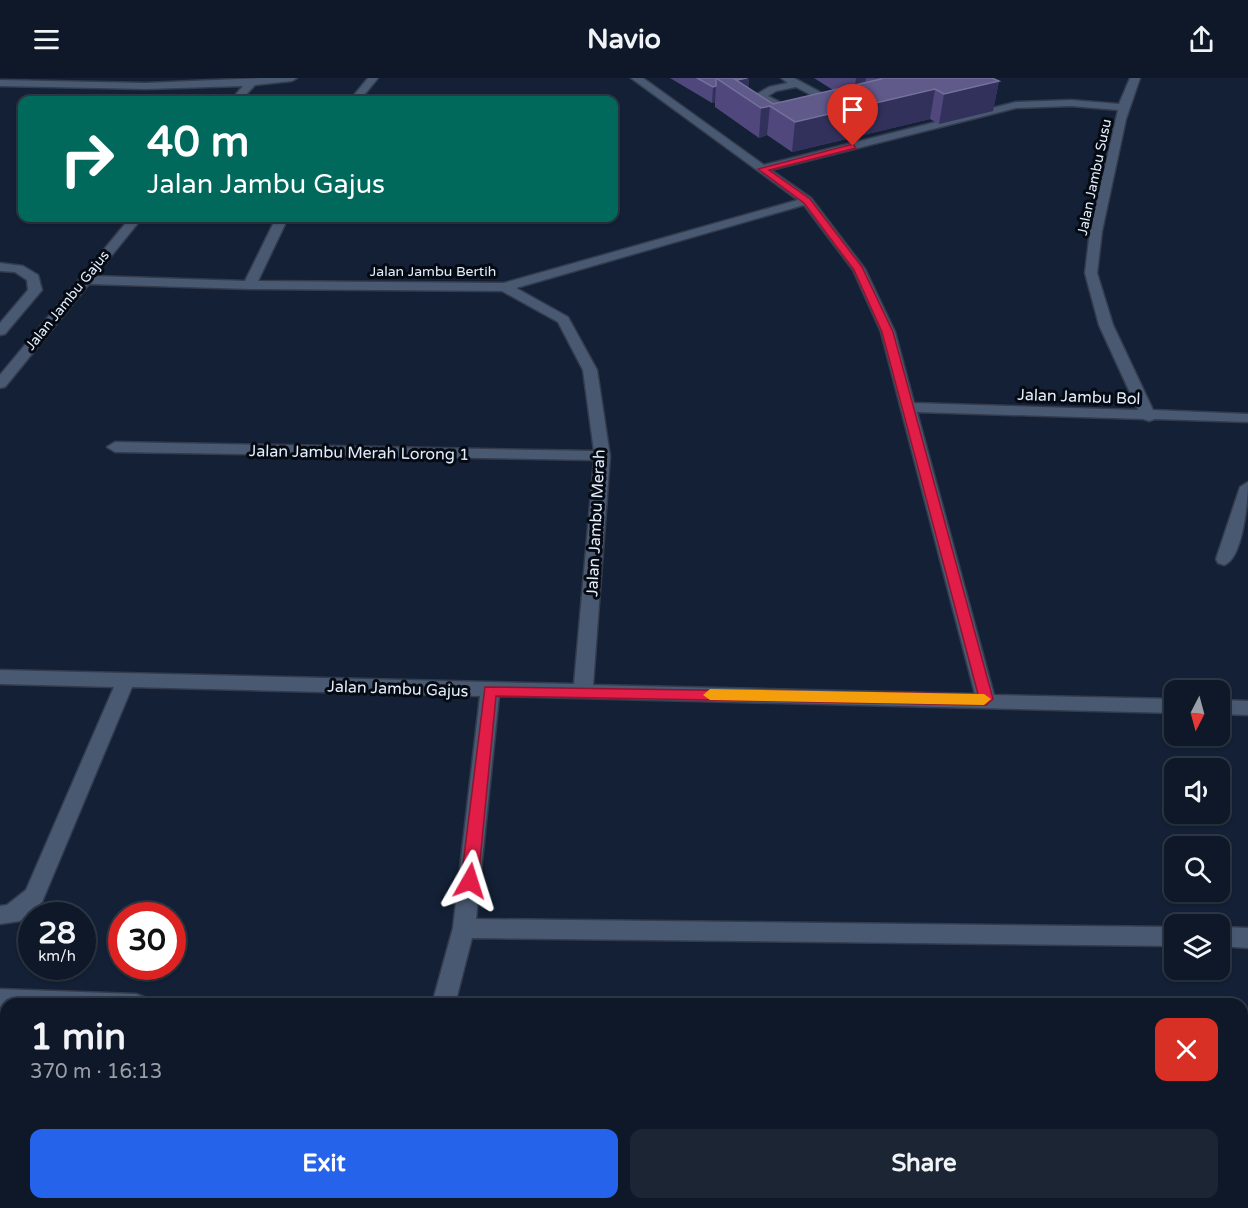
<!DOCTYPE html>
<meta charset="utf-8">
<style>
:root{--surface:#0e1828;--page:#1c2534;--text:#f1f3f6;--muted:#9ba0a8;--line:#2e3745;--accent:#2563eb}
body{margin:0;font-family:"Varela Round",sans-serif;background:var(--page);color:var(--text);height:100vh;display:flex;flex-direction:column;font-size:22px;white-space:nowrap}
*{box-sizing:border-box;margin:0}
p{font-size:20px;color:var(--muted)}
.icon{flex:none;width:33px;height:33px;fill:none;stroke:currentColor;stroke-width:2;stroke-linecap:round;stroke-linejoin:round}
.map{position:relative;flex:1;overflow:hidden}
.panel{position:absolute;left:0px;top:920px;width:1248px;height:212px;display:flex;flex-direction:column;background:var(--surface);border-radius:18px 18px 0 0;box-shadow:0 2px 4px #0004,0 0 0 2px var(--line)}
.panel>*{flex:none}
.top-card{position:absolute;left:18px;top:18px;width:600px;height:126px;border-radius:12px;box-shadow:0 2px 4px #0004,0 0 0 2px var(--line);background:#00695c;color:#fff;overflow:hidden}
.needle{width:39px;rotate:186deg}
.buttons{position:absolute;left:1164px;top:602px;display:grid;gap:12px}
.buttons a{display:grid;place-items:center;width:66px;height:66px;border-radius:12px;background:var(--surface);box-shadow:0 2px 4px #0004,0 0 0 2px var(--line);font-size:30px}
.speed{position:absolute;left:18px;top:824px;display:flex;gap:12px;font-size:30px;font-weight:700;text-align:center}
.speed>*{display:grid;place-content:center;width:78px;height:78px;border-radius:50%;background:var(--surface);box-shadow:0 2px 4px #0004,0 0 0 2px var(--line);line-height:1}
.speed small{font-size:15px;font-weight:400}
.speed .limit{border:9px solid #d22;background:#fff;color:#111}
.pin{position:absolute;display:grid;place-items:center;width:51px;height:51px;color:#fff;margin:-62px -26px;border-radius:50% 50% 50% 0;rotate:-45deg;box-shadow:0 0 6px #0007}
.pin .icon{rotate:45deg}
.me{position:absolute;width:66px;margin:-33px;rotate:6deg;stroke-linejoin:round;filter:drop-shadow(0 0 4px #0008)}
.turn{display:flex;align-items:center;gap:21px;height:126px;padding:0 30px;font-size:27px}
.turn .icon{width:78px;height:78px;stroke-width:2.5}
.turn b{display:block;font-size:42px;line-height:51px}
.round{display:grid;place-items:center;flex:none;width:63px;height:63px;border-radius:12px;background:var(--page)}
.head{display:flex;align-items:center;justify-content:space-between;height:102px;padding:0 30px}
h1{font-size:36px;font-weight:700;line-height:45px}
.primary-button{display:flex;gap:12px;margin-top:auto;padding:12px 30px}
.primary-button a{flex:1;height:69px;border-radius:12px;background:var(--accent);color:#fff;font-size:24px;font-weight:700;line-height:69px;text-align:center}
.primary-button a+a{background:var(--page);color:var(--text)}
header{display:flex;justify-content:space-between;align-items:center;height:78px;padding:0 30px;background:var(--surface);font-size:27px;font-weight:700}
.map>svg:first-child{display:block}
</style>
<header><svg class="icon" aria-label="menu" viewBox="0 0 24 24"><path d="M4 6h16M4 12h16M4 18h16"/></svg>Navio<svg class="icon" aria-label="share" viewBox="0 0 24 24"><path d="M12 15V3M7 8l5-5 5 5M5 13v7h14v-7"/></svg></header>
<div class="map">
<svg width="1248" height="1130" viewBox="0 0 1248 1130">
<rect width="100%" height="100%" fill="#132035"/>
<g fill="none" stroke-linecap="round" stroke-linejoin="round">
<defs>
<g id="minor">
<path d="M261 0H297L292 3 255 7 241 22H231L243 8 146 11 0 8V2L146 5Z"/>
<path d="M368 0H378L360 22H350Z"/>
<path d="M631 0H643L764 87 1016 24 1071 22 1119 26 1130 0H1140L1126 41 1102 153 1097 195 1113 247 1153 332 1248 336V344L1155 341 1149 343 1143 341 917 334 994 617 1174 621V635L499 618 476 841 1174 849V868L472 860 455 926H432L453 850 480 618 132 609 42 824 20 843 0 846V828L7 827 26 812 114 609 0 606V592L574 606 594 382 115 374 107 369 115 364 594 373 583 292 558 244 502 213 250 211 89 206 5 309 0 310V297L130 140H142L95 198 245 203 276 140H288L258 203 504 205 798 122ZM1071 28 1118 32 1090 153 1085 195 1099 247 1138 332 914 325 895 254 865 191 811 120 771 92 1016 30ZM804 127 853 192 881 254 975 616 593 607 610 378 597 292 568 239 516 210Z"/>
<path d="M781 0H794L822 15 823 26C804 41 775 35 757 20V16L769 9 788 5ZM796 9 813 18V24L788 28 768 18 776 13Z"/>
<path d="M0 185 23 188 38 197 42 212 5 256 0 257V245L28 212 27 202 15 194 0 193Z"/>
<path d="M1248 404C1248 422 1243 481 1224 487L1218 485 1216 481 1240 409Z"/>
<path d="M1220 622 1248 623V637L1220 636Z"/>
<path d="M1220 849 1248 850V870L1220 868Z"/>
<path d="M0 911 136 916 144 919 147 926H6V932L0 931Z"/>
<rect x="1242" y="945" width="6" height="22"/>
<rect x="0" y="1035" width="6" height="24"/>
<path d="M1242 1060 1248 1062V1106L1242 1103Z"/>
<path d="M266 1125H292L290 1130H264Z"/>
</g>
</defs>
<!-- minor casing -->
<use href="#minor" stroke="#333b4d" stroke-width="3"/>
<!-- minor -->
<use href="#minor" fill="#495972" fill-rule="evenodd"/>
</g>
<!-- wall -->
<path fill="#50487d" d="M670 0H749L748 10 773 26 833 12 814 0H992L999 3 993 33 939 46 930 41 792 74 767 57 759 60 715 29V24L712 25Z"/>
<!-- shaded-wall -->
<g fill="#31315b">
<path d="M747 0H749L748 15 725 6Z"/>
<path d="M856 0H866L863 21 853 23Z"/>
<path d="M999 3 993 33 939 46 944 16Z"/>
<path d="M716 8 715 24 712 25 713 9Z"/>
<path d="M935 11 930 41 792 74 795 44Z"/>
<path d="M770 28 767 57 759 60 761 30Z"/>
</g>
<!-- building -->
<g fill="#605a8b" stroke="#74719c" stroke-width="1.5">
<path d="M697 0H716V8L713 9Z"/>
<path d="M716 0H733L773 26 881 1 880 0H992L999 3 944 16 935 11 795 44 770 28 761 30Z"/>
<path d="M734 0H747L737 2Z"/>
</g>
<!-- route -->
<path fill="#e11d48" stroke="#92132f" stroke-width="1.5" d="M853 66 856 70 769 92 810 121 862 189 893 254 993 621 986 627 496 618 478 803 475 808H464L461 803 485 609 978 616 882 254 854 192 804 125 758 91Z"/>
<!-- slow -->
<path fill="#f59e0b" d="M710 611 984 616 991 621 984 627 710 622 703 617Z"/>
<g text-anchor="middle" stroke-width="6" stroke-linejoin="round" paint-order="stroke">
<!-- far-street labels -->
<g font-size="14" fill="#e3edfb" stroke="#050a13">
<text transform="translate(1094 99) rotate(-78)" y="5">Jalan Jambu Susu</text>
<text x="433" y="198">Jalan Jambu Bertih</text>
<text transform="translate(67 222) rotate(-51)" y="5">Jalan Jambu Gajus</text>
</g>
<!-- street labels -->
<g font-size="16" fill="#e3edfb" stroke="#050a13">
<text transform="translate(1079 318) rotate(2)" y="6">Jalan Jambu Bol</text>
<text transform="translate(359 374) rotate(1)" y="6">Jalan Jambu Merah Lorong 1</text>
<text transform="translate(595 445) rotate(-87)" y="6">Jalan Jambu Merah</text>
<text transform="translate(398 610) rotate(2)" y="6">Jalan Jambu Gajus</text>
</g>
</g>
</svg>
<div class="buttons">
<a><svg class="needle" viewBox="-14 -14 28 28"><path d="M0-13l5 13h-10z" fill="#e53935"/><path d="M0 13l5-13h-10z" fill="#9ba0a8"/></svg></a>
<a><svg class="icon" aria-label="sound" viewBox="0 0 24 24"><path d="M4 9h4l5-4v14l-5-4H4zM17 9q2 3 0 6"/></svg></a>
<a><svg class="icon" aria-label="search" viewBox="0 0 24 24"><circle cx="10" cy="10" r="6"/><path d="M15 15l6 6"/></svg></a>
<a><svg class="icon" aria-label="layers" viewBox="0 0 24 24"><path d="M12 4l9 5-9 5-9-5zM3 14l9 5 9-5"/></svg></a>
</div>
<div class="speed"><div>28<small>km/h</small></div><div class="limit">30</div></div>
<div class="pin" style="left:853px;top:68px;background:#d93025"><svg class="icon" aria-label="arrive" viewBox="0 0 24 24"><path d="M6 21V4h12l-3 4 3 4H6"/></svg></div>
<svg class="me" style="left:470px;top:803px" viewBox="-20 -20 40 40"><path d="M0-17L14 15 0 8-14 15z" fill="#e11d48" stroke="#fff" stroke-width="4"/></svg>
<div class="top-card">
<div class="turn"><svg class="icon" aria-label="right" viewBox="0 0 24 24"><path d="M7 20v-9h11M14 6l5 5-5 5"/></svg><div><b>40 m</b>Jalan Jambu Gajus</div></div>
</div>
<section class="panel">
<div class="head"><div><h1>1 min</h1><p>370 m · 16:13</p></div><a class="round" style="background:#d93025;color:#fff"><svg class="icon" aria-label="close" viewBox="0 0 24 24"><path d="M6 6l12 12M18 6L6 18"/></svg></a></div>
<div class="primary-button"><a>Exit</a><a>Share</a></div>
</section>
</div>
